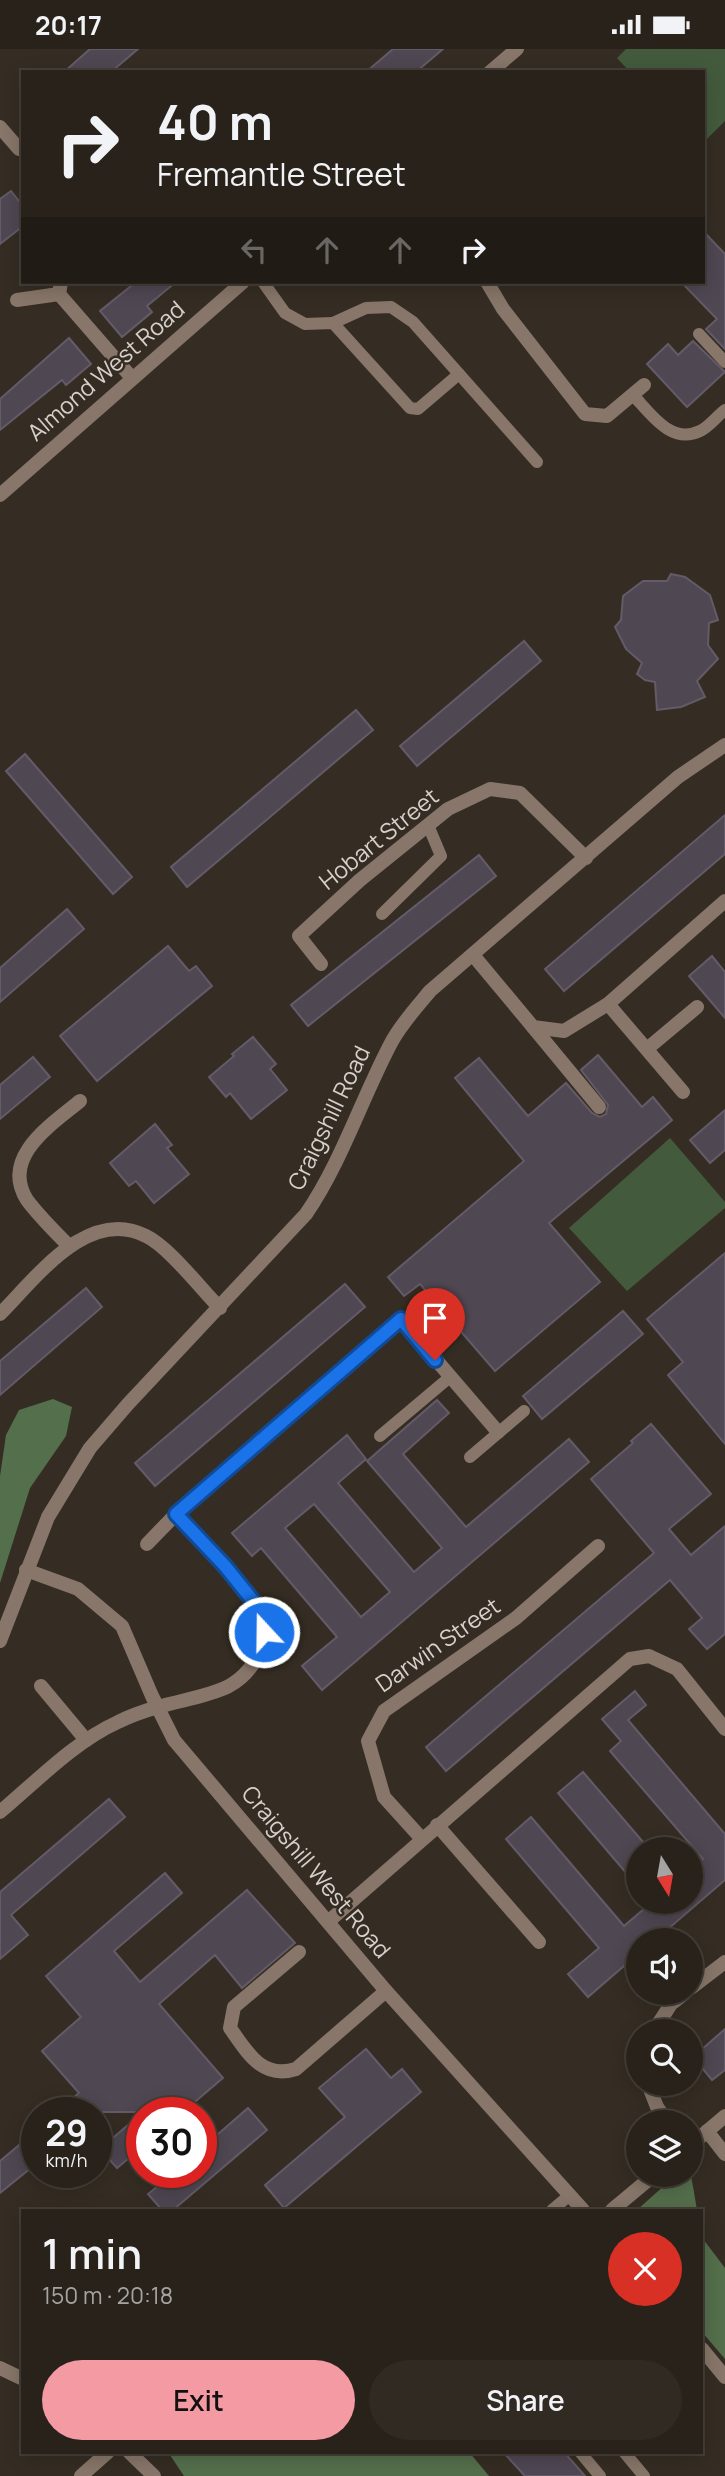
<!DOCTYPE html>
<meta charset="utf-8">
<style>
:root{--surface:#28221a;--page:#302a23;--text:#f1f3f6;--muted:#a5a4a2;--line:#443f39;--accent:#f49aa2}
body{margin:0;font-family:Manrope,sans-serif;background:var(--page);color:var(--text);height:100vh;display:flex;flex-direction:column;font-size:26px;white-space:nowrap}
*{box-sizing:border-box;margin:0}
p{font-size:23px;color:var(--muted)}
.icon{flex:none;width:38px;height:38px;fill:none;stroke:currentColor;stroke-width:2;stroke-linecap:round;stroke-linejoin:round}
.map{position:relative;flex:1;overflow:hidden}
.drawer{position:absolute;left:21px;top:2160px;width:682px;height:245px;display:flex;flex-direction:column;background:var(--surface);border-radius:0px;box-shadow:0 4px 18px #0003,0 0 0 2px var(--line)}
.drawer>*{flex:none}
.guide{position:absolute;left:21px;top:21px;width:684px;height:214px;border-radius:0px;box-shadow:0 4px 18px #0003,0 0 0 2px var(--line);background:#28221a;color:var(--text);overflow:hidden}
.needle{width:46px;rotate:169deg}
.buttons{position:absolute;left:626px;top:1788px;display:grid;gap:14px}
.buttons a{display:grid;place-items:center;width:77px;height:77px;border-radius:50%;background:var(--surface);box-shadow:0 4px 18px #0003,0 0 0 2px var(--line);font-size:35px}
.speed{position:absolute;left:21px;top:2048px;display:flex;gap:14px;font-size:35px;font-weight:700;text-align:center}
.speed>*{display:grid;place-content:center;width:91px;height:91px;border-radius:50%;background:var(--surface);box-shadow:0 4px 18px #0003,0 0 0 2px var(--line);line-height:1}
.speed small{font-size:18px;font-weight:400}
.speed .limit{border:10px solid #d22;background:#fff;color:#111}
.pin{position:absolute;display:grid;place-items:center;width:60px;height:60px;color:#fff;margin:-72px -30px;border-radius:50% 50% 50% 0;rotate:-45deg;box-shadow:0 0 7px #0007}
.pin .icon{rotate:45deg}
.me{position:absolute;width:77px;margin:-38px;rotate:339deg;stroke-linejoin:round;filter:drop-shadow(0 0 5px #0008)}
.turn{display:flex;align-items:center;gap:24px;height:147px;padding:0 21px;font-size:32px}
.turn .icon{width:91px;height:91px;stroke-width:2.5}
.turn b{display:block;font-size:49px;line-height:60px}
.lanes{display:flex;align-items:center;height:66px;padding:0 21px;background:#0003;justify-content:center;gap:35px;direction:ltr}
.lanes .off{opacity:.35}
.round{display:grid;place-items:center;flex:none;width:74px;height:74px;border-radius:37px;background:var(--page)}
.head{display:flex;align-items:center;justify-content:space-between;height:119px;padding:0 21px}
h1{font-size:42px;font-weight:600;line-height:52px}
.primary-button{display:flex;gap:14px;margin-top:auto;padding:14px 21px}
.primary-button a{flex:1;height:80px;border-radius:42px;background:var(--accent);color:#111;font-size:28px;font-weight:600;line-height:80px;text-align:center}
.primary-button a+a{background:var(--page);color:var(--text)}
.status{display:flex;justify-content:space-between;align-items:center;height:49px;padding:0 35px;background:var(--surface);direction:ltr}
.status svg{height:19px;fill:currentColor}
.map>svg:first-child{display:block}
</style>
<div class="status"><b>20:17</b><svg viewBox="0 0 49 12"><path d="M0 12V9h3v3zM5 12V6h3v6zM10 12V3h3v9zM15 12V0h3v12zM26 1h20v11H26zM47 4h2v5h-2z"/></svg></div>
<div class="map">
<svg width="725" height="2427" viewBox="0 0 725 2427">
<rect width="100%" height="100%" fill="#352d23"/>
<!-- green -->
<g fill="#435b3c">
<path d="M626 0H725V72L704 93V23H630L617 9Z"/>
<path d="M670 1089 725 1153V1159L627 1242 569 1179Z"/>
</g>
<!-- forest -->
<g fill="#546f4c">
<path d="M53 1350 72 1358 66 1387 30 1439 0 1534V1427L6 1386 19 1361Z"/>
<path d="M676 2126H691L697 2161H637Z"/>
<path d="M702 2184 703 2190 725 2219V2310L702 2283Z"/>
<path d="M168 2403H469L489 2427H184Z"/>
</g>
<!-- building -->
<g fill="#4f4752" stroke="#635b67" stroke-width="2" fill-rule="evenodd">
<path d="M90 0H138L111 23H64Z"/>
<path d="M393 0H443L416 23H366Z"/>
<path d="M11 142 23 157V177L0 195V150Z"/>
<path d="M704 183 725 205V300L706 280 717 270 681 233H704Z"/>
<path d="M136 233H176L147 257 152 263 122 288 100 262Z"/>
<path d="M69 289 91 315 66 336 62 331 0 381V350Z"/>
<path d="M693 292 725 323 687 358 647 315 668 295 678 306Z"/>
<path d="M671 525 685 528 710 546 718 571 709 574 708 596 718 610 697 632 705 648 681 658 657 661 655 633 645 631 637 625 642 614 626 600 615 578 621 571 623 547 643 532H667Z"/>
<path d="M524 592 541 612 417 717 400 697Z"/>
<path d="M356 661 373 681 187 838 171 818Z"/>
<path d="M25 705 132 828 113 845 6 722Z"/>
<path d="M725 766V805L564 942 545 920Z"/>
<path d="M479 806 496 827 308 977 291 956Z"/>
<path d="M67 860 84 880 0 953V919Z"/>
<path d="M168 897 189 922 196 917 212 937 97 1032 60 987Z"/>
<path d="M712 907 725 923V969L689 927Z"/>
<path d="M253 988 276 1015 270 1020 287 1041 251 1070 230 1044 226 1048 209 1028 234 1007 232 1005Z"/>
<path d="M598 1006 642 1058 653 1048 672 1071 549 1174 600 1233 495 1322 420 1235 404 1247 388 1228 524 1112 455 1029 479 1009 528 1067 566 1034 592 1064 600 1068 606 1065 608 1056 581 1021Z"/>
<path d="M33 1008 50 1028 0 1070V1036Z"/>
<path d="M725 1061V1101L710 1114 690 1091Z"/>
<path d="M155 1075 172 1096 167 1099 189 1125 154 1154 136 1132 129 1137 110 1114Z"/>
<path d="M725 1204V1395L668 1326 683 1313 647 1270Z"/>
<path d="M345 1235 365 1258 155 1437 135 1414Z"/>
<path d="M86 1239 102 1258 0 1346V1312Z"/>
<path d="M623 1262 643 1285 542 1370 523 1347Z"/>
<path d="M437 1351 449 1364 403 1405 466 1478 569 1390 589 1413 322 1641 302 1617 337 1588 261 1499 252 1507 232 1484 347 1386 366 1410 338 1434 414 1523 442 1499 367 1412ZM314 1455 390 1543 361 1568 285 1479Z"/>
<path d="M651 1375 711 1445 669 1480 691 1506 725 1477V1585L707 1600 689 1580 702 1569 670 1531 446 1722 426 1698 654 1504 591 1430 633 1394 631 1392Z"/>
<path d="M635 1642 646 1656 628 1671 725 1785V1831L654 1892H639V1904L588 1948 568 1925 599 1899 506 1790 531 1768 624 1877 652 1853H691V1820L703 1810 610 1702 621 1692 602 1670Z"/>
<path d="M583 1723 650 1801H639V1839L558 1744Z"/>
<path d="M109 1750 125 1768 11 1866 28 1886 0 1910V1843Z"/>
<path d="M165 1824 182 1844 114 1902 140 1933 247 1841 295 1894 242 1939 215 1906 159 1955 223 2029 183 2063H56L79 2044 42 2002 81 1968 46 1927Z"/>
<path d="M725 1980V2021L712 2031 693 2008Z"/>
<path d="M366 2000 391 2029 402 2020 421 2043 284 2159 265 2136 345 2068 319 2039Z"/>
<path d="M248 2059 267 2081 173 2161H162L148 2145 175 2123H201V2100Z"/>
<path d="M142 2064V2098L117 2119 100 2100Z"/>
<path d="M37 2081V2114L0 2144V2112Z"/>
<path d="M503 2403H564L585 2427H525Z"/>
</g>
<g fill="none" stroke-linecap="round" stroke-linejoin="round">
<!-- service -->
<g stroke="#877669" stroke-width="12">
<path d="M263 233 285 264 305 275 333 274 410 359 418 360 459 325"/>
<path d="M333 274 366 259 391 258 413 273 537 413"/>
<path d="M699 285 725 313"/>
<path d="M633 346C651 365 671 396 700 382 709 378 717 367 725 361"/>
<path d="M382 865 441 807 428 776"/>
<path d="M380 1387 450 1328"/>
<path d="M470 1408 524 1362"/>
<path d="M552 2161 570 2146"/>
<path d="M580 2403 600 2427"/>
<path d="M624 2403 644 2427"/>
</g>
<!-- minor -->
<g stroke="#877669" stroke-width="14">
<path d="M490 23 517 0"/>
<path d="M0 78 19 100"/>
<path d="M61 233 59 245 132 329"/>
<path d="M487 233 503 260 585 365 607 367 644 336"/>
<path d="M17 251 59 245"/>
<path d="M0 446 243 233"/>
<path d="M473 906 533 978 564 982 608 955 725 852"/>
<path d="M321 915 299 887 360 831 448 760 490 740 520 744 586 809"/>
<path d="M608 955 683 1043"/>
<path d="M533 978 599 1058"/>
<path d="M648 999 697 958"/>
<path d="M68 1196C54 1182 39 1167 27 1151 0 1108 51 1076 80 1052"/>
<path d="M0 1265C36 1229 88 1157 146 1187 169 1198 201 1240 220 1259"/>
<path d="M147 1495 176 1465"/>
<path d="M26 1521 78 1540 122 1577 152 1647 174 1691 386 1942 583 2161"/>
<path d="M41 1637 86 1691"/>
<path d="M0 1763C37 1732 74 1693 118 1673 130 1667 144 1662 158 1658 181 1651 207 1648 229 1637 256 1622 274 1586 256 1556 237 1525 201 1492 176 1465L401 1270 498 1383"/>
<path d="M437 1776 539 1893"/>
<path d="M422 1790 384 1748 368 1692 384 1662 516 1569 598 1497"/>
<path d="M329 1872 630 1610 649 1607 677 1620 725 1680"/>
<path d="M299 1903 234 1958 230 1979C247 2003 262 2031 296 2020L386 1942"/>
<path d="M691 1939 725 1913"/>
<path d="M653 1983 671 1955 685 1944"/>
<path d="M648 2035 657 2058 668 2074"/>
<path d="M707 2082 725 2105"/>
<path d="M691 2096 725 2067"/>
<path d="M612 2161 654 2126"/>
<path d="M702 2300 725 2328"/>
<path d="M0 2319 23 2330"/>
<path d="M129 2403 154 2427"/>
<path d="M81 2427 108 2403"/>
</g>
<!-- tertiary -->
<path stroke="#877669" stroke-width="14" d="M0 1592 48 1468 90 1399 128 1355 306 1165C342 1112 361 1051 391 994 401 975 416 959 430 942L678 728 725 696"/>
</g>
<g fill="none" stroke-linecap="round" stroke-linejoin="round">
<defs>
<path id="route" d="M264 1583 258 1558 225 1517 176 1465 401 1270 435 1311"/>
</defs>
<!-- route casing -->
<use href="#route" stroke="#114b97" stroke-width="18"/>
<!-- route -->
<use href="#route" stroke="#1a73e8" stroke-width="12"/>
</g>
<g text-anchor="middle" stroke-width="5" stroke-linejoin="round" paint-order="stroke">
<!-- street labels -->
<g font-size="23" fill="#d6d1cb" stroke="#352d23">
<text transform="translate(106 322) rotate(-41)" y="8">Almond West Road</text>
<text transform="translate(379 790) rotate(-39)" y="8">Hobart Street</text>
<text transform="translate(329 1069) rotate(-64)" y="8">Craigshill Road</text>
<text transform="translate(438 1596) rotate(-35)" y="8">Darwin Street</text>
<text transform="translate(316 1823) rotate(50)" y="8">Craigshill West Road</text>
</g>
</g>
</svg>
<div class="buttons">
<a><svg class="needle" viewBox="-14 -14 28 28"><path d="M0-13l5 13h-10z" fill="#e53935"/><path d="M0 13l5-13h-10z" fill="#a5a4a2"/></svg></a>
<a><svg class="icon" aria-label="sound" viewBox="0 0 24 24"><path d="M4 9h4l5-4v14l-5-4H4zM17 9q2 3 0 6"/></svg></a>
<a><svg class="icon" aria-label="search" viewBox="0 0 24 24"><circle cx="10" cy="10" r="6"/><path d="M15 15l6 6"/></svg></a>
<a><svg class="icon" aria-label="layers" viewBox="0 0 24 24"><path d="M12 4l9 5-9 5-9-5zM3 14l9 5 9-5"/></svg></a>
</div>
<div class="speed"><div>29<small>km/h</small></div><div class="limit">30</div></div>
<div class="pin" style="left:435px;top:1311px;background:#d93025"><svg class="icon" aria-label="arrive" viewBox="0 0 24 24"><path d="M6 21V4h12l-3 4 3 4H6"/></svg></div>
<svg class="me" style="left:264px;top:1583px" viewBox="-20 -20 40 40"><circle r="17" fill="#1a73e8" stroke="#fff" stroke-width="3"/><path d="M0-11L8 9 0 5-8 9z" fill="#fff"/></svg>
<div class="guide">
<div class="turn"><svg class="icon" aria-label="right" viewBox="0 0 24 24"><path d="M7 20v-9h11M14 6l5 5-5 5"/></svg><div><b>40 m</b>Fremantle Street</div></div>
<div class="lanes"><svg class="icon off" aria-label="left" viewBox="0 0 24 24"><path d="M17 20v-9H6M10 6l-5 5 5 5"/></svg><svg class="icon off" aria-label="ahead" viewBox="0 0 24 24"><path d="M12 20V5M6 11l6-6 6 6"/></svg><svg class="icon off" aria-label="ahead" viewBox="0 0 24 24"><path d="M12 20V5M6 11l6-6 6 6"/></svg><svg class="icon" aria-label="right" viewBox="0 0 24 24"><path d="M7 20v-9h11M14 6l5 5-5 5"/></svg></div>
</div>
<section class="drawer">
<div class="head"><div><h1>1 min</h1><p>150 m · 20:18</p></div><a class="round" style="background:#d93025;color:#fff"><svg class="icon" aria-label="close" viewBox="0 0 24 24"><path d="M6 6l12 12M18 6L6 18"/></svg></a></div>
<div class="primary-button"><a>Exit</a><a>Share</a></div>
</section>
</div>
